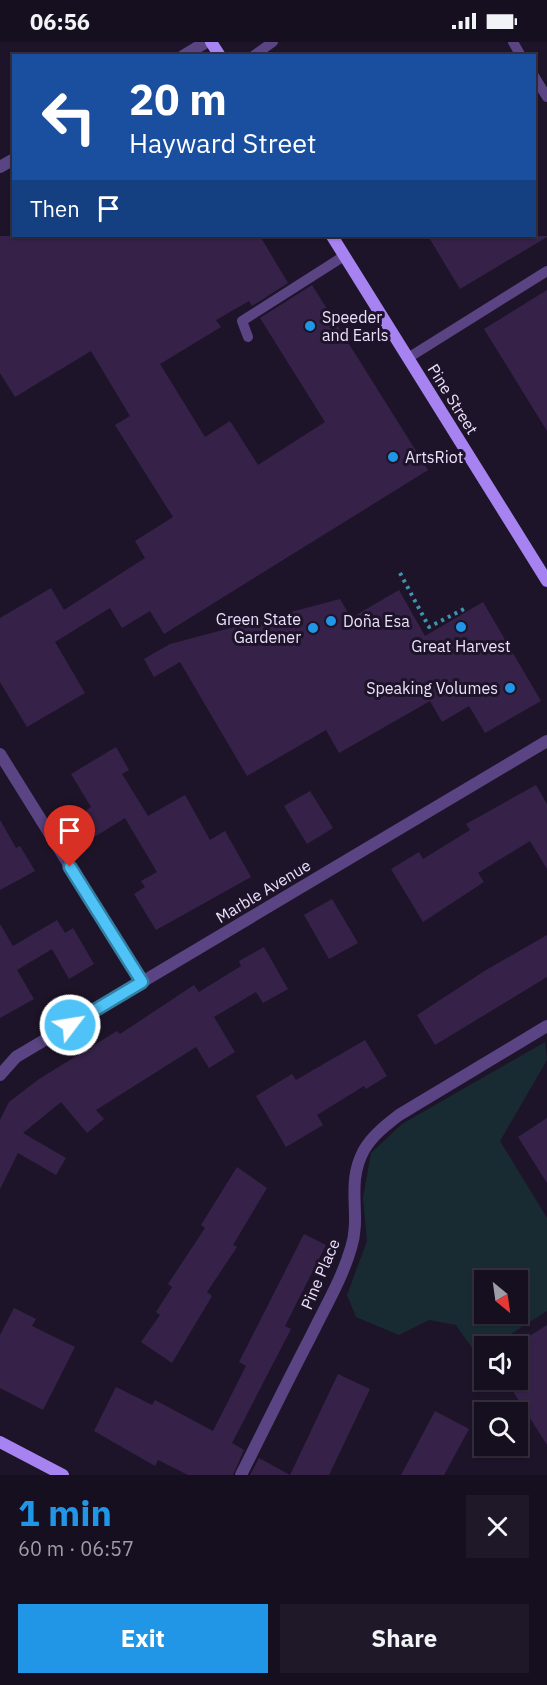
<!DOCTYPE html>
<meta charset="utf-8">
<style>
:root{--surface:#160f1f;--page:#1f1828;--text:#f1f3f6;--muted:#9e9ca4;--line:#352f3d;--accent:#2196e6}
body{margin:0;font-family:"IBM Plex Sans",sans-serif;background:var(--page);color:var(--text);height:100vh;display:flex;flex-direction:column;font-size:22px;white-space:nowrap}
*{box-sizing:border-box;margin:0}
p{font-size:20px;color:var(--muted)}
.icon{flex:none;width:33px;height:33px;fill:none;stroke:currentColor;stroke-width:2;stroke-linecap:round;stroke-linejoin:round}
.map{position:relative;height:1433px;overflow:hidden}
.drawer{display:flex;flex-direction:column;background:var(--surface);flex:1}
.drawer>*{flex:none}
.guide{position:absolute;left:12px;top:12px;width:524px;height:183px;border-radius:0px;box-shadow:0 2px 4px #0004,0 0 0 2px var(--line);background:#1a4fa0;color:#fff;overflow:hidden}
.needle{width:39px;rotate:151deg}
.tools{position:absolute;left:474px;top:1228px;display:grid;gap:12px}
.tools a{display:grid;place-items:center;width:54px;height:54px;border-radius:0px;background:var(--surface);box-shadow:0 2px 4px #0004,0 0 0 2px var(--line);font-size:30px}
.pin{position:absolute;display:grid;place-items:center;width:51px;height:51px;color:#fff;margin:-62px -26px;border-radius:50% 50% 50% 0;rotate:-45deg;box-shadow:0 0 6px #0007}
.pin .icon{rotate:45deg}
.me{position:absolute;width:66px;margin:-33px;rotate:59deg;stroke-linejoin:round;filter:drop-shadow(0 0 4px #0008)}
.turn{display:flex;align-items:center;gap:21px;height:126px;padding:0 18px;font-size:27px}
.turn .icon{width:78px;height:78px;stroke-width:2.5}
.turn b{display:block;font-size:42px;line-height:51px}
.then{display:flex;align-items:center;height:57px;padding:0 18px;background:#0003;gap:12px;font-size:22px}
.round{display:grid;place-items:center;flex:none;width:63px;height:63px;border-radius:0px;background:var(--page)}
.head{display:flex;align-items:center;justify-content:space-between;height:102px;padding:0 18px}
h1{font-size:36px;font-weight:700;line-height:45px;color:var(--accent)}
.button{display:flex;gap:12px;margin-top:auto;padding:12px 18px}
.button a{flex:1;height:69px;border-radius:0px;background:var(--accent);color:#fff;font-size:24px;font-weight:700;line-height:69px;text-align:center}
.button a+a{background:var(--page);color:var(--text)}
.status{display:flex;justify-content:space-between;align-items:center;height:42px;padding:0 30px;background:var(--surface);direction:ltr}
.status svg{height:16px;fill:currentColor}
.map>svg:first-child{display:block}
</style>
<div class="status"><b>06:56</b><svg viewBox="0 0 49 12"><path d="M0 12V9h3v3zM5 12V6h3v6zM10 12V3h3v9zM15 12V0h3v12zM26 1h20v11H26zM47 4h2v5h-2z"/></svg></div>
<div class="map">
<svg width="547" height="1433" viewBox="0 0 547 1433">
<rect width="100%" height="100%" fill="#1e1429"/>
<!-- green -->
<path fill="#182b33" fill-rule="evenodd" d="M545 1000 547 1018 500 1099 547 1176V1269L490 1305H484V1308L477 1313 456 1283 429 1278 399 1293 356 1275 347 1253 367 1199 363 1156 371 1111 402 1082ZM484 1239H518V1272H484Z"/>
<!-- building -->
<g fill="#362248">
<path d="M0 194H260L288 241 252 264 249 259 216 278 221 285 160 322 205 395 230 379 258 423 325 380 260 276 312 243 428 428 164 592 150 569 122 586 110 566 55 600 85 651 27 685 0 640V576L51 546 64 568 145 516 135 499 173 475 115 383 130 374 91 309 15 355 0 331Z"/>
<path d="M428 194H547V195L460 247Z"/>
<path d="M547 248V389L484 287Z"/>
<path d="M399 548 425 594 483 560 541 659 485 691 469 664 442 680 430 659 339 711 326 688 247 734 180 620 154 635 144 617 170 602 340 557 351 576Z"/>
<path d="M116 705 129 728 122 732 148 774 185 753 210 798 225 789 251 835 156 888 134 852 145 845 141 839 157 830 125 776 91 797 78 774 91 765 71 732Z"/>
<path d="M536 743 547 762V827L530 799 478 831 484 840 423 880 391 827 419 810 423 817 470 788 466 782Z"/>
<path d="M310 749 333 786 307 802 284 764Z"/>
<path d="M0 778 16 806 20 804 35 829 0 848Z"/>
<path d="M332 857 358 901 329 917 304 873Z"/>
<path d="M57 878 65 891 73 886 94 922 69 937 52 907 17 928 34 957 0 976V882L13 904Z"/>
<path d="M547 893V935L435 1003 417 973 486 928Z"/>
<path d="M264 905 288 947 263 961 256 950 214 975 235 1010 209 1026 196 1005 96 1068 104 1077 87 1091 61 1060 23 1091 66 1116 56 1133 18 1111 0 1147V1078L9 1060 39 1037 117 989 120 992 194 943 199 950 241 924 239 919Z"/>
<path d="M365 998 387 1034 366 1047 364 1044 317 1073 323 1083 286 1105 256 1054 292 1032 296 1038Z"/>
<path d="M547 1076V1141L518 1095Z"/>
<path d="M237 1125 267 1146 233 1203 237 1205 207 1250 212 1254 172 1321 141 1300 160 1273 156 1270 172 1245 168 1242 205 1186 201 1183Z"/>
<path d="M304 1192 326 1203 285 1284 291 1287 232 1401 244 1408 233 1433H188L158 1418 155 1424 94 1389 116 1345 152 1363 155 1358 213 1389 246 1324 239 1320Z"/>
<path d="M14 1266 36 1277 32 1284 75 1305 43 1368 0 1346V1293Z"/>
<path d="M547 1283V1403L506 1338H518V1305H512Z"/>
<path d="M338 1332 370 1347 329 1433H250L259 1416 290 1433Z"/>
<path d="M435 1369 469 1387 444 1433H401Z"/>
</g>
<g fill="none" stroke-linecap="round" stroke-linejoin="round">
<!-- path -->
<path stroke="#3f94b0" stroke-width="4" stroke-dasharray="3 4.5" stroke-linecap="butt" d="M400 531 429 585 464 567"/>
<!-- lane -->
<g stroke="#5a4483" stroke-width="10">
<path d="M513 0 521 14"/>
<path d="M253 14 273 0"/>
<path d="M534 34 547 55"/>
<path d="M248 295 242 279 344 214"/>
<path d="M408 316 547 229"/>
</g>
<!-- street -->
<g stroke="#5a4483" stroke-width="12">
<path d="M183 14 206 0"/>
<path d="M0 125 14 117"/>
<path d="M0 712 142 940"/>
<path d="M0 1033 16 1015 547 699"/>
<path d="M241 1433C264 1387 287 1340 311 1294 325 1265 342 1237 351 1206 362 1172 345 1143 364 1108 372 1094 386 1083 399 1073L547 984"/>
</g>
<!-- secondary -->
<g stroke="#a782f1" stroke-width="12">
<path d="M211 0 220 14"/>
<path d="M332 194 547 539"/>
<path d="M0 1400 63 1433"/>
</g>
</g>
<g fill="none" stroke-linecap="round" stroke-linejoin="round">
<defs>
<path id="route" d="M70 983 142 940 70 825"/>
</defs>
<!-- route casing -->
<use href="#route" stroke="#337fa1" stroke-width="15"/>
<!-- route -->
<use href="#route" stroke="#4fc3f7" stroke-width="10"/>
</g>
<!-- markers -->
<g fill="#2196e6" stroke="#1e1429" stroke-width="2">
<circle cx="310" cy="284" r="6"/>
<circle cx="393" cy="415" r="6"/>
<circle cx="331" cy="579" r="6"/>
<circle cx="461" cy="585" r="6"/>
<circle cx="313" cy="586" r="6"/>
<circle cx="510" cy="646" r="6"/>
</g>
<g text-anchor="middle" stroke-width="6" stroke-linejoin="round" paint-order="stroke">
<!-- poi labels -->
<g font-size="16" fill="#ece0fc" stroke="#1e1429" text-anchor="start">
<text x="322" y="281">Speeder<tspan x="322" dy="18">and Earls</tspan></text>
<text x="405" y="421">ArtsRiot</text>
<text x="301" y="583" text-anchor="end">Green State<tspan x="301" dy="18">Gardener</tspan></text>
<text x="343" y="585">Doña Esa</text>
<text x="461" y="610" text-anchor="middle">Great Harvest</text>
<text x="498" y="652" text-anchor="end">Speaking Volumes</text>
</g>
<!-- street labels -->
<g font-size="16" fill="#ece0fc" stroke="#1e1429">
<text transform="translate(453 357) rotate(58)" y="6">Pine Street</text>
<text transform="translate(263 849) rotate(-31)" y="6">Marble Avenue</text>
<text transform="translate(320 1232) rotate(-67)" y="6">Pine Place</text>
</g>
</g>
</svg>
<div class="tools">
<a><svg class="needle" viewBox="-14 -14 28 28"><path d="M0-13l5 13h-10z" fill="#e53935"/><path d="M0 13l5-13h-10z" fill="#9e9ca4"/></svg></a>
<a><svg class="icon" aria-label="sound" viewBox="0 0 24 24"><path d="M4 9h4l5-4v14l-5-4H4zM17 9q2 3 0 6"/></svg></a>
<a><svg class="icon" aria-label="search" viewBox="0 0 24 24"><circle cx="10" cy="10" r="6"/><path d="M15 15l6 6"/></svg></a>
</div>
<div class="pin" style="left:70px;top:825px;background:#d93025"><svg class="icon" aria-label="arrive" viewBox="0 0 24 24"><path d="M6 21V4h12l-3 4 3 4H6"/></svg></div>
<svg class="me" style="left:70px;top:983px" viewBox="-20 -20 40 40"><circle r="17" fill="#4fc3f7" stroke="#fff" stroke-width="3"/><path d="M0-11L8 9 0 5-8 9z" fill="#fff"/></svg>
<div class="guide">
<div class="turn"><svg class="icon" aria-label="left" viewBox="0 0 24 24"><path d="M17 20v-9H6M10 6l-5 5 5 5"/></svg><div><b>20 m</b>Hayward Street</div></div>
<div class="then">Then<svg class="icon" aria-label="arrive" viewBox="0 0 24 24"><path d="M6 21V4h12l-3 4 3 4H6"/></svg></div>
</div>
</div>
<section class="drawer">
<div class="head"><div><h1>1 min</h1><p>60 m · 06:57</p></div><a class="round"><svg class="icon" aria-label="close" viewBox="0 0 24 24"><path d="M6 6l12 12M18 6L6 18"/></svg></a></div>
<div class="button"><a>Exit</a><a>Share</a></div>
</section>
